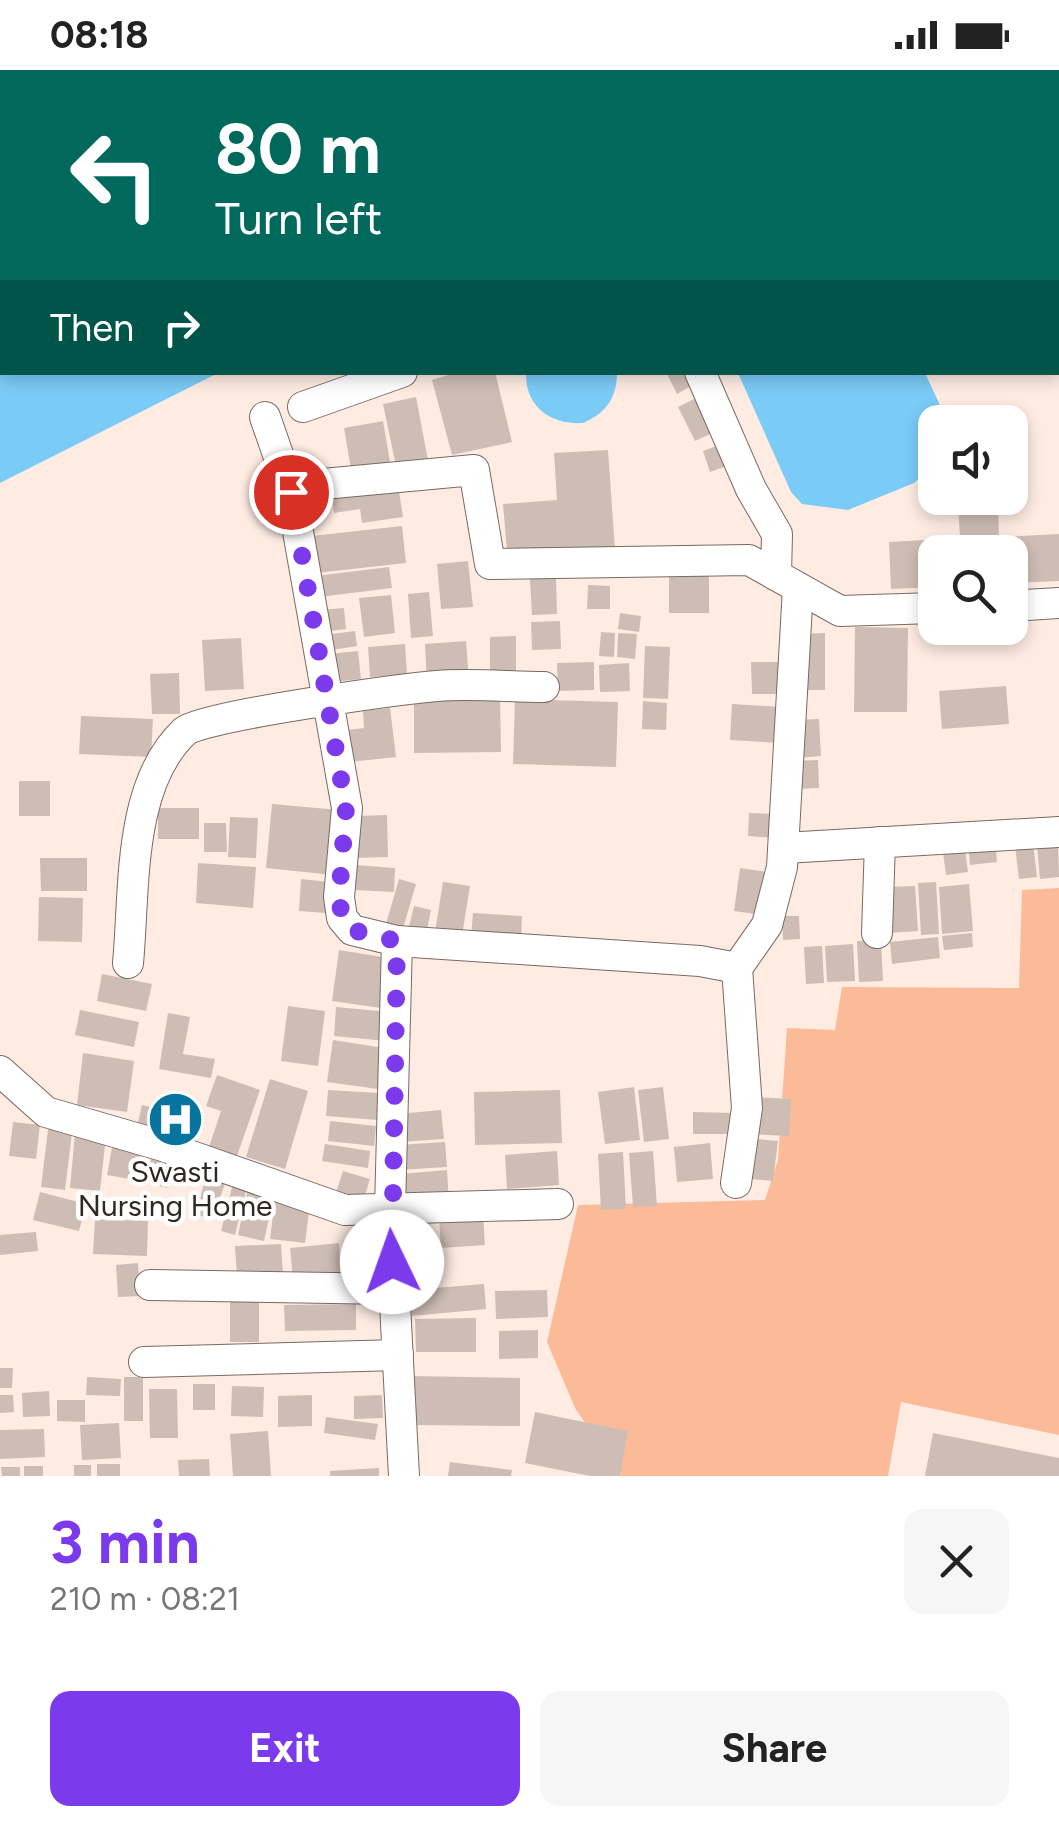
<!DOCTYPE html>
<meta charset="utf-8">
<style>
:root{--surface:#fff;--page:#f6f6f6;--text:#222;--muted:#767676;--accent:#7c3aed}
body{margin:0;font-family:Figtree,sans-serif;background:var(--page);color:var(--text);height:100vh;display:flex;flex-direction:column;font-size:38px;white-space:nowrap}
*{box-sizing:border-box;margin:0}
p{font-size:32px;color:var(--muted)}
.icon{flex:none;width:55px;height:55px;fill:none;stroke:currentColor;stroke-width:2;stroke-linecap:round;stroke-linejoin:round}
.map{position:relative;height:1406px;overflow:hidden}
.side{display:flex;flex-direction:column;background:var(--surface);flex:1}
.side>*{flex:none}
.top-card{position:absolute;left:0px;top:0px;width:1060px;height:305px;box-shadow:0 5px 15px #0003;background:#00695c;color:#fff;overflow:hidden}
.tools{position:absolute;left:918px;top:335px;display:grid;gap:20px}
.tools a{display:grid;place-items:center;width:110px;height:110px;border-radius:20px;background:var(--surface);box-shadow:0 5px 15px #0003;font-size:50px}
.pin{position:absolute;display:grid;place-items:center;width:85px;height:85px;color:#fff;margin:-42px;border:5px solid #fff;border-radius:50%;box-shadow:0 2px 10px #0007}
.me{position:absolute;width:110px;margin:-55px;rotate:357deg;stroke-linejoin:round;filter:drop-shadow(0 0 8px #0008)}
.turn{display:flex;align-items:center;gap:35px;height:210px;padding:0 50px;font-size:45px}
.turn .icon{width:130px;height:130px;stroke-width:2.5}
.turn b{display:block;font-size:70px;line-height:85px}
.then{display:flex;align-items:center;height:95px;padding:0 50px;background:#0003;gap:20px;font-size:38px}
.round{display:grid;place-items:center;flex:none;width:105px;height:105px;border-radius:20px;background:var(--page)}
.head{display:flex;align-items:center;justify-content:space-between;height:170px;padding:0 50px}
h1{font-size:60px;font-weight:700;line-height:75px;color:var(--accent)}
.action{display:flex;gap:20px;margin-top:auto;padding:20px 50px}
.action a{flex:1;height:115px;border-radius:20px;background:var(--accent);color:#fff;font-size:40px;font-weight:700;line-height:115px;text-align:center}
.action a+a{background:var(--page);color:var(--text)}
.status{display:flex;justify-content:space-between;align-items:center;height:70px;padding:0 50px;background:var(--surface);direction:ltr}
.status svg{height:28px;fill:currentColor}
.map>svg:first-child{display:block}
</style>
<div class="status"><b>08:18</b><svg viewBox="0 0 49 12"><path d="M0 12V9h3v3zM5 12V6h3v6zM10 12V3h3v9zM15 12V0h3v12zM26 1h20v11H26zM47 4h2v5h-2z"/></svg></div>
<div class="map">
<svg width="1059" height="1406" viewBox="0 0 1059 1406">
<rect width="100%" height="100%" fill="#feece3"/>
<!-- green -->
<path fill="#fcbb98" d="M1059 818V1365L901 1332 888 1406H621L575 1338 547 1272 578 1135 765 1130 778 1090 787 958 835 960 842 917 1019 918 1022 820Z"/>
<!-- water -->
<g fill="#7bcbf7">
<path d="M0 0H690L2 2V302L218 303 0 413Z"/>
<path d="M617 302C617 328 606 343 583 353 551 355 525 337 526 303Z"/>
<path d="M738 303H925L939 333 941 352H935V393L914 413 848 440 802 434 791 422Z"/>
</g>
<!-- building -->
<g fill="#cebdb4">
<path d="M458 302H495L512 372 452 385 432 310Z"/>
<path d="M666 302H696L700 311 677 324Z"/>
<path d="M704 324 721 359 695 371 678 337Z"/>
<path d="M416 327 428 390 396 396 383 334Z"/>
<path d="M383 351 390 392 351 399 344 358Z"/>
<path d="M727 372 735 393 710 402 703 381Z"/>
<path d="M608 380 615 480 507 481 503 434 557 430 554 383Z"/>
<path d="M398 415 403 447 362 453 360 439 334 443 332 425Z"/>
<path d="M998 432 999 467 1059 464V511L1010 513V482H935V517L891 519 889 472 960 468 958 434Z"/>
<path d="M402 456 406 493 316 503 312 466Z"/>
<path d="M468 491 473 537 441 539 437 494Z"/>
<path d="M389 497 392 518 319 527 316 506Z"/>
<path d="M709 497V543H669V498Z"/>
<path d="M556 507 557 544 532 545 530 509Z"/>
<path d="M588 515 610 516V539H587Z"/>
<path d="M429 522 433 566 411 568 408 524Z"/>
<path d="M391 525 395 563 364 567 359 528Z"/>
<path d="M344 538 346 559 322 562 320 540Z"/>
<path d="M620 543 641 546 639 562 618 559Z"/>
<path d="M560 551 561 579 532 580 531 552Z"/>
<path d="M855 557 908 558 907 642H854Z"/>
<path d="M355 561 357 576 326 581 324 565Z"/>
<path d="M601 562 615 563 614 587 599 586Z"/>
<path d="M618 563 637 564 635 589 617 587Z"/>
<path d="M825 563V620H803V564Z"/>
<path d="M516 566V611H490V567Z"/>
<path d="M241 568 244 619 205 621 202 570Z"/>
<path d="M466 571 469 610 427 613 425 574Z"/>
<path d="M405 574 407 605 370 607 368 577Z"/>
<path d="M645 576 670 577 668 629 643 628Z"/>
<path d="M358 581 361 609 332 612 329 584Z"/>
<path d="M594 592V620L558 621 557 593Z"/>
<path d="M751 592H784V624H752Z"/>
<path d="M629 593 630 621 600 622 599 595Z"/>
<path d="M179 603 180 644H152L150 604Z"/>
<path d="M1006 616 1009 654 942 659 939 621Z"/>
<path d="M414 624H500L501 682 414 683Z"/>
<path d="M515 629 618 632 616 697 513 694Z"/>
<path d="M643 631 667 633 666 660 642 659Z"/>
<path d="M732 634 781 637 779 673 730 670Z"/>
<path d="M390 638 396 687 350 692 347 660 364 658 363 641Z"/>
<path d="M81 646 153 649 151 687 79 684Z"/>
<path d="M819 649 821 686 797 688 795 650Z"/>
<path d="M818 690 819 718 795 719 794 691Z"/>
<rect x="19" y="711" width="31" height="35"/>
<path d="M272 734 339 740 333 805 266 798Z"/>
<rect x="158" y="738" width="41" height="31"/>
<path d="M749 743 778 744 776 768 748 766Z"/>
<path d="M387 745 388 787 357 788V746Z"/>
<path d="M230 747 258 748 256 788 228 787Z"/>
<path d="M204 753H226L227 782H204Z"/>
<path d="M995 768 997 792 970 795 968 770Z"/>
<path d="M1033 773 1037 807 1019 809 1015 775Z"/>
<path d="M1058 774 1059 807 1040 809 1037 777Z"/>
<path d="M965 780 968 802 946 805 943 782Z"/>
<path d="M40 788H87V821H41Z"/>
<path d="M198 793 256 797 253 838 196 833Z"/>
<path d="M355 795 395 798 394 822 354 820Z"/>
<path d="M740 798 775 803 769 846 734 841Z"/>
<path d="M301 809 329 812 326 843 299 841Z"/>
<path d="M399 809 416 814 402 862 385 857Z"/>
<path d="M443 812 470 816 462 866 435 862Z"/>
<path d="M936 812 939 864 921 865 918 813Z"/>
<path d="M969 814 973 861 942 864 939 817Z"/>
<path d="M915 816 918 861 888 863 886 817Z"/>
<path d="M39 827 83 828 82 872 38 871Z"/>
<path d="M414 836 431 840 426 865 408 861Z"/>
<path d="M473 843 522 846 521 871 471 868Z"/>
<path d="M782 846H799L800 869 783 870Z"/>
<path d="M972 863 973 877 944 880 942 866Z"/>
<path d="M938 867 940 888 892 894 890 872Z"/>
<path d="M881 870 883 911 859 912 857 871Z"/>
<path d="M853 874 855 911 827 912 825 876Z"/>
<path d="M822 876 824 913 806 914 804 877Z"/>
<path d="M339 880 395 889 388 939 332 931Z"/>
<path d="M102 904 152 914 146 941 97 931Z"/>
<path d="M288 936 325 941 318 996 281 991Z"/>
<path d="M336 937 389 942 386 971 334 966Z"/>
<path d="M80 940 139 952 134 977 75 965Z"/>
<path d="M168 943 190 947 183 984 215 989 211 1008 159 999Z"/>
<path d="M333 970 384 978 378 1019 327 1012Z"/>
<path d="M83 983 134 991 127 1042 77 1035Z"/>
<path d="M217 1005 260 1020 237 1086 209 1077 221 1041 206 1036Z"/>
<path d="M270 1009 308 1021 285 1099 246 1087Z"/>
<path d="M634 1017 640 1070 605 1074 598 1022Z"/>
<path d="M663 1017 669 1069 644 1072 638 1020Z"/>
<path d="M328 1020 379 1023 378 1050 326 1046Z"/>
<path d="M560 1020 562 1073 475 1075 474 1022Z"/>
<path d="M750 1027 791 1029 789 1066 748 1064Z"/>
<path d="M142 1035 163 1040 158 1062 137 1057Z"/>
<path d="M171 1040 196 1048 188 1070 163 1061Z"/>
<path d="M441 1040 444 1069 400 1072 398 1044Z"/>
<path d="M693 1042 733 1043V1064H693Z"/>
<path d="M330 1051 376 1056 374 1076 328 1071Z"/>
<path d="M13 1052 40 1055 36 1089 9 1086Z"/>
<path d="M49 1052 73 1055 65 1120 41 1117Z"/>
<path d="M75 1063 106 1066 100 1121 70 1118Z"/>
<path d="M746 1068 778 1071 773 1111 742 1108Z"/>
<path d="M113 1072 147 1079 141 1111 107 1105Z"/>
<path d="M445 1072 447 1097 399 1100 397 1075Z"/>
<path d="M710 1073 713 1109 677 1112 674 1077Z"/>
<path d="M325 1074 370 1081 368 1098 322 1091Z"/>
<path d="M153 1081 174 1086 167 1118 145 1112Z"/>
<path d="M557 1081 559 1115 507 1119 505 1085Z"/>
<path d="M653 1081 657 1136 633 1137 629 1083Z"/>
<path d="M623 1082 626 1139 601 1140 598 1084Z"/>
<path d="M447 1100 449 1133 401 1136 400 1104Z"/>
<path d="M208 1101 227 1107 213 1150 195 1144Z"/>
<path d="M343 1101 370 1109 362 1135 335 1126Z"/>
<path d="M233 1113 247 1117 235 1165 221 1161Z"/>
<path d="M248 1119 274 1125 264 1171 238 1165Z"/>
<path d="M40 1122 86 1134 79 1161 33 1150Z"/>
<path d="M275 1129 310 1133 305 1173 270 1169Z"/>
<path d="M483 1145 485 1175 441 1178 439 1148Z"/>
<path d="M95 1149 148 1151 147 1186 93 1184Z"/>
<path d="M36 1162 38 1181 0 1185V1165Z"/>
<path d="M339 1173 341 1205 293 1209 290 1178Z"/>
<path d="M281 1174 283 1205 237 1207 235 1176Z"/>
<path d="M138 1193 140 1226 118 1227 116 1195Z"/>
<path d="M484 1214 486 1239 412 1246 410 1220Z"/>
<path d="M547 1220 548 1247 496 1249 495 1221Z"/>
<rect x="230" y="1232" width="29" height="40"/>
<path d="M356 1234V1260L285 1261 284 1235Z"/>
<path d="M476 1248V1282H416L415 1249Z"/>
<path d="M538 1260V1288L499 1289V1261Z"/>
<path d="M0 1298H13L12 1318H0Z"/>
<path d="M410 1306 520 1308V1356L410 1355Z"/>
<path d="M87 1307 121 1309 120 1326 86 1325Z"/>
<rect x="124" y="1307" width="19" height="44"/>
<rect x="193" y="1314" width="22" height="26"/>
<path d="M232 1316 264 1317 263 1347 231 1346Z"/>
<path d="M149 1319H177L178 1368H150Z"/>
<path d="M49 1321 50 1346 23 1347 22 1323Z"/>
<path d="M0 1325H13L14 1342 0 1343Z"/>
<path d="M312 1325V1356L278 1357V1326Z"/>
<path d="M382 1325 383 1348 354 1349V1326Z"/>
<path d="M57 1330H85V1352L57 1351Z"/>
<path d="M535 1342 628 1361 620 1406H590L525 1393Z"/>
<path d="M326 1347 378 1354 375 1370 324 1363Z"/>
<path d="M119 1353 121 1388 82 1390 80 1355Z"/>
<path d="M44 1359 45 1387 0 1389V1360Z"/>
<path d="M268 1361 271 1406H233L230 1364Z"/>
<path d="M933 1363 1059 1388V1406H925Z"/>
<path d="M209 1389 210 1406H179L178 1390Z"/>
<path d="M450 1392 512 1400 511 1406H448Z"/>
<rect x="97" y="1394" width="23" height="12"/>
<rect x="74" y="1395" width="17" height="11"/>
<rect x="24" y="1396" width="19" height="10"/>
<path d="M1 1397H20V1406H2Z"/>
<path d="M379 1398V1406H330V1401Z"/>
</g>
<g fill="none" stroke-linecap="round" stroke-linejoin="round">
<defs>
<g id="minor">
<path d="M1000 0 1003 2"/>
<path d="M821 2 825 0"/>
<path d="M1058 52H1059"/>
<path d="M700 302 751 419 777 464 776 505"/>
<path d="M303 337 402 302"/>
<path d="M265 347 291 422 347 738 339 827 342 848 352 860 397 871 390 1139 404 1406"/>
<path d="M291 422 323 414 474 400 490 494 749 490 840 541 935 538"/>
<path d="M1010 536 1059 533"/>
<path d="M784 778 1059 762"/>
<path d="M877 863 880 772"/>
<path d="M397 871 700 891 737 898 767 855 782 797 798 518"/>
<path d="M128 893C135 821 127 715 185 661 202 646 402 619 437 616 472 613 509 617 544 617"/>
<path d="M0 1001 46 1042 163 1076 345 1140 558 1134"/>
<path d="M736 1113 747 1038 737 898"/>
<path d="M150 1215 394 1219"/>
<path d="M144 1292 398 1285"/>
</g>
</defs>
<!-- minor casing -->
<use href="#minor" stroke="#796a62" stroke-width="32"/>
<!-- minor -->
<use href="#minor" stroke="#fff" stroke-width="30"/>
</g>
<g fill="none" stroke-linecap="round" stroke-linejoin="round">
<!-- route -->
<path stroke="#7c3aed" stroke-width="18" stroke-dasharray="0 32.4" d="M291 422 346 738 339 827 342 848 352 860 397 871 392 1192"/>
</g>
<!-- icons -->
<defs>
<symbol id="hospital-disc" viewBox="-11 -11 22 22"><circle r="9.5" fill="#07749f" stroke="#fefefe"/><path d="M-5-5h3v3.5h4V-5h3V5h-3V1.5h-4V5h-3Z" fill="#fff"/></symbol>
</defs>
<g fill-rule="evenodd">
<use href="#hospital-disc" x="144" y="1018" width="63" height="63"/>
</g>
<g text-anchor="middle" stroke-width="9" stroke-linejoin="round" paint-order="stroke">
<!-- poi labels -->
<g font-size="30" fill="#2e2825" stroke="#fefefe">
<text x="175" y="1112">Swasti<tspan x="175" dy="34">Nursing Home</tspan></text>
</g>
</g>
</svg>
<div class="tools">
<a><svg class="icon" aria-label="sound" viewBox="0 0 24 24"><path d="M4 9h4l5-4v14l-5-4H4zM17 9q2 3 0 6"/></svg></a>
<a><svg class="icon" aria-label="search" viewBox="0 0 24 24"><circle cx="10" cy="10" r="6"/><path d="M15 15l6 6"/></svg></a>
</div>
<div class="pin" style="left:291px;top:422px;background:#d93025"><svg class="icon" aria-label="arrive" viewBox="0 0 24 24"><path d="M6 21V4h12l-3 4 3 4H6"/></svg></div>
<svg class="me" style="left:392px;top:1192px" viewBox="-20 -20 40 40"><circle r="19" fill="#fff"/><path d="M0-13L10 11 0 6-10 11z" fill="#7c3aed"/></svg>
<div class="top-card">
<div class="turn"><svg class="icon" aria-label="left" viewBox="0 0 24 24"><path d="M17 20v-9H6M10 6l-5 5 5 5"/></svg><div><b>80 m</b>Turn left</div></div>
<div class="then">Then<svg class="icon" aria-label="right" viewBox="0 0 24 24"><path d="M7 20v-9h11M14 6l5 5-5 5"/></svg></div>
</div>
</div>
<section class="side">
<div class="head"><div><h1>3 min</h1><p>210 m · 08:21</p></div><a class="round"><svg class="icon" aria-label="close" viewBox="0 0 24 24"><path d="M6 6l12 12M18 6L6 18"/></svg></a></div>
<div class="action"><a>Exit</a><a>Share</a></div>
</section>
